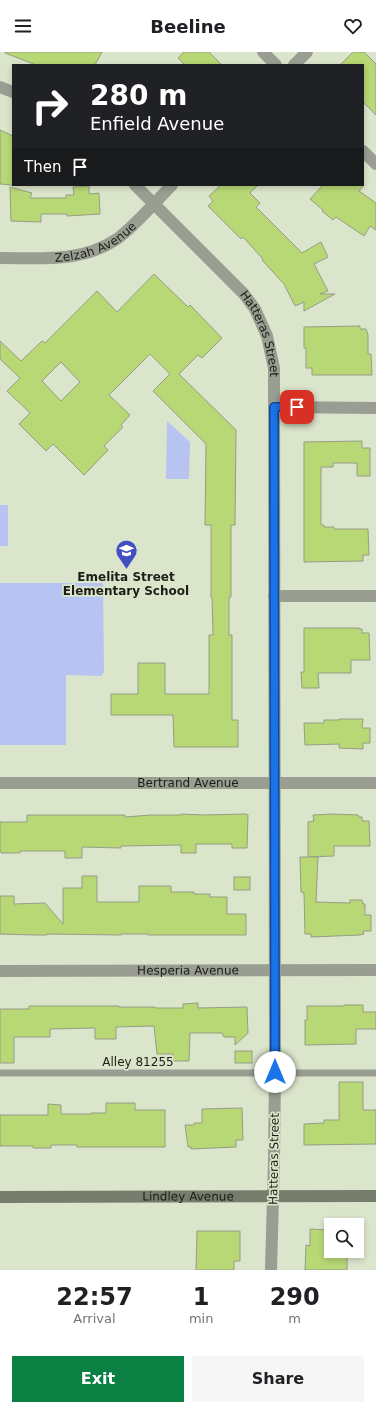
<!DOCTYPE html>
<style>
:root{--surface:#fff;--page:#f6f6f6;--text:#202124;--muted:#757577;--accent:#0b8043}
body{margin:0;font-family:"DejaVu Sans",sans-serif;background:var(--page);color:var(--text);height:100vh;display:flex;flex-direction:column;font-size:15px;white-space:nowrap}
*{box-sizing:border-box;margin:0}
p{font-size:13px;color:var(--muted)}
.icon{flex:none;width:22px;height:22px;fill:none;stroke:currentColor;stroke-width:2;stroke-linecap:round;stroke-linejoin:round}
.map{position:relative;height:1218px;overflow:hidden}
.drawer{display:flex;flex-direction:column;background:var(--surface);flex:1}
.drawer>*{flex:none}
.hud{position:absolute;left:12px;top:12px;width:352px;height:122px;border-radius:0px;box-shadow:0 2px 6px #0003;background:#202124;color:#fff;overflow:hidden}
.fabs{position:absolute;left:324px;top:1166px;display:grid;gap:8px}
.fabs a{display:grid;place-items:center;width:40px;height:40px;border-radius:0px;background:var(--surface);box-shadow:0 2px 6px #0003;font-size:20px}
.pin{position:absolute;display:grid;place-items:center;width:34px;height:34px;color:#fff;margin:-17px;border-radius:8px;box-shadow:0 2px 6px #0006}
.me{position:absolute;width:44px;margin:-22px;rotate:0deg;stroke-linejoin:round;filter:drop-shadow(0 0 3px #0008)}
.turn{display:flex;align-items:center;gap:14px;height:84px;padding:0 12px;font-size:18px}
.turn .icon{width:52px;height:52px;stroke-width:2.5}
.turn b{display:block;font-size:28px;line-height:34px}
.then{display:flex;align-items:center;height:38px;padding:0 12px;background:#0003;gap:8px;font-size:15px}
.eta{display:flex;justify-content:space-evenly;align-items:center;height:68px;text-align:center}
.eta b{font-size:24px;font-weight:600;line-height:28px}
.action{display:flex;gap:8px;margin-top:auto;padding:8px 12px}
.action a{flex:1;height:46px;border-radius:0px;background:var(--accent);color:#fff;font-size:16px;font-weight:600;line-height:46px;text-align:center}
.action a+a{background:var(--page);color:var(--text)}
header{display:flex;justify-content:space-between;align-items:center;height:52px;padding:0 12px;background:var(--surface);font-size:18px;font-weight:600}
.map>svg:first-child{display:block}
</style>
<header><svg class="icon" aria-label="menu" viewBox="0 0 24 24"><path d="M4 6h16M4 12h16M4 18h16"/></svg>Beeline<svg class="icon" aria-label="heart" viewBox="0 0 24 24"><path d="M12 20l-8-8c-3-5 5-10 8-4 3-6 11-1 8 4z"/></svg></header>
<div class="map">
<svg width="376" height="1218" viewBox="0 0 376 1218">
<rect width="100%" height="100%" fill="#dbe5cb"/>
<!-- green -->
<g fill="#b7c4f1">
<path d="M167 369 190 390 189 427H166Z"/>
<rect x="0" y="453" width="8" height="41"/>
<path d="M0 531H103L104 620 101 624 66 623V693H0Z"/>
</g>
<!-- building -->
<g fill="#b8d775" stroke="#959e86" fill-rule="evenodd">
<path d="M5 0H102L95 13H36L5 1Z"/>
<path d="M184 0H209L222 13H185L178 6Z"/>
<path d="M353 0H364L376 12V63L363 50V13H340Z"/>
<path d="M0 78 13 84V133L0 132Z"/>
<path d="M221 133H258L250 141 260 151 256 155 302 201 321 190 328 205 314 212 328 239 320 242H335L304 259V250L295 254 284 232 262 208 263 207 243 185 241 187 208 154 213 149 209 144Z"/>
<path d="M323 133H364L359 139 376 151V178L370 174 364 184 336 165 333 168 322 159 323 158 310 147Z"/>
<path d="M89 134V142L99 141 100 162 67 164V162H41V170L11 169 10 135 32 141 30 146H66V143H74L73 135Z"/>
<path d="M154 222 188 255 190 253 222 286 202 306 198 303 179 322 236 378 235 473H231V545H229V583H232V668H238V695H174L173 663H111V642H138V611H165V642H209V583H213L212 545H211V473H205L206 392 153 339 170 322 150 302 109 343 130 363 121 373 123 375 104 394 108 398 84 423 53 392 46 399 19 372 30 361 7 339 20 326 0 307V289L21 309 42 289 45 291 97 239 117 260ZM61 310 80 330 61 349 42 329Z"/>
<path d="M360 274V277H366L368 283V302H371L372 323H312V316H306V296H304V275Z"/>
<path d="M362 389V396H370V424H357V411H333V415H321V473H324V475H334V477H368L369 503H363V509L304 510V390Z"/>
<path d="M304 576H359V577H362V581H369L370 608H351V621H318L319 636H302L301 620H304Z"/>
<path d="M339 667H363L362 676H370V691H363V697L339 696V692L305 693 304 671H324V668H339Z"/>
<path d="M181 762 204 763 246 762 248 763 247 796H232V792H196V801H181V793L121 794V796L82 795V806H65V799H20V801H1V799H0V770H27V763H125V765L151 763H181Z"/>
<path d="M333 762 358 763 359 765H362V769H369L370 794H334V804L308 805V770L314 769 313 763Z"/>
<path d="M300 805H318L316 850 350 851V848H362L363 852H365V863H371V879H363L364 882 360 883 311 885V882H305L304 841 301 840Z"/>
<path d="M82 824H97V850H139V834H171V840H194V842H210V845H227V862H246V883H148V882H121V883L47 882V883H33L0 882V844H14V852L45 851 63 872V836H82Z"/>
<rect x="234" y="825" width="16" height="13"/>
<path d="M198 951V956L247 955 248 981 235 993V985H224L222 981H190L189 1009H173V1002H157L154 974 116 975V987H95V976L50 977V985H14V1011H0V957H29V954H119V955H155V956H183V952Z"/>
<path d="M344 953H363V960H376V977H356V992L305 993V968H307V954H344Z"/>
<rect x="235" y="999" width="17" height="12"/>
<path d="M339 1030H363V1058H376V1092L304 1093V1072L324 1071V1068H339Z"/>
<path d="M106 1051H135V1058H165V1095H77V1093H51V1096H33V1094H0V1063H48V1052L61 1053V1062H91V1061H106Z"/>
<path d="M242 1056 243 1088H236V1095L191 1097V1095H188L185 1073H194V1071H202V1057Z"/>
<path d="M310 1177 331 1178V1199H347V1218H305L306 1193 310 1194Z"/>
<path d="M197 1179H240V1209H234V1218H196Z"/>
</g>
<g fill="none" stroke-linecap="round" stroke-linejoin="round">
<!-- lane -->
<path stroke="#999d92" stroke-width="7" d="M0 1021H376"/>
<!-- street -->
<g stroke="#999d92" stroke-width="12">
<path d="M263 0 276 13"/>
<path d="M294 13 307 0"/>
<path d="M0 35 13 40"/>
<path d="M363 99 376 112"/>
<path id="s1" d="M135 133 244 242 255 257 267 284 274 316 275 1020 274 1108 271 1218"/>
<path id="s2" d="M0 206C41 206 81 211 117 187 135 174 156 149 172 133"/>
<path d="M274 355 376 356"/>
<path d="M274 544H376"/>
<path id="s3" d="M0 731H376"/>
<path id="s4" d="M0 919 376 918"/>
</g>
<!-- secondary -->
<path stroke="#777d6d" stroke-width="12" id="s5" d="M0 1145 376 1144"/>
</g>
<g fill="none" stroke-linecap="round" stroke-linejoin="round">
<defs>
<path id="route" d="M275 1020 274 355H297"/>
</defs>
<!-- route casing -->
<use href="#route" stroke="#114b97" stroke-width="10"/>
<!-- route -->
<use href="#route" stroke="#1a73e8" stroke-width="7"/>
</g>
<!-- icons -->
<defs>
<symbol id="school-pin" viewBox="-11 -11 22 30"><path d="M0 17L-7.5 6A9.5 9.5 0 1 1 7.5 6Z" fill="#424fc3" stroke="#dbe5cb"/><path d="M0-5L7-2L0 1L-7-2ZM-4 1L0 2.5L4 1V4Q0 6-4 4Z" fill="#fff"/></symbol>
</defs>
<g fill-rule="evenodd">
<use href="#school-pin" x="114" y="486" width="25" height="34"/>
</g>
<g text-anchor="middle" stroke-width="3.5" stroke-linejoin="round" paint-order="stroke">
<!-- street labels -->
<g font-size="12" fill="#1b1e15" stroke="#dbe5cb">
<text dy="4" stroke="none"><textPath href="#s2" startOffset="99">Zelzah Avenue</textPath></text>
<text dy="4" stroke="none"><textPath href="#s1" startOffset="198">Hatteras Street</textPath></text>
<text dy="4" stroke="none"><textPath href="#s3" startOffset="188">Bertrand Avenue</textPath></text>
<text dy="4" stroke="none"><textPath href="#s4" startOffset="188">Hesperia Avenue</textPath></text>
<text x="138" y="1014">Alley 81255</text>
<text transform="translate(274 1107) rotate(-89)" y="4">Hatteras Street</text>
<text dy="4" stroke="none"><textPath href="#s5" startOffset="188">Lindley Avenue</textPath></text>
</g>
<!-- poi labels -->
<g font-size="12" font-weight="bold" fill="#1b1e15" stroke="#dbe5cb">
<text x="126" y="529">Emelita Street<tspan x="126" dy="14">Elementary School</tspan></text>
</g>
</g>
</svg>
<div class="fabs">
<a><svg class="icon" aria-label="search" viewBox="0 0 24 24"><circle cx="10" cy="10" r="6"/><path d="M15 15l6 6"/></svg></a>
</div>
<div class="pin" style="left:297px;top:355px;background:#d93025"><svg class="icon" aria-label="arrive" viewBox="0 0 24 24"><path d="M6 21V4h12l-3 4 3 4H6"/></svg></div>
<svg class="me" style="left:275px;top:1020px" viewBox="-20 -20 40 40"><circle r="19" fill="#fff"/><path d="M0-13L10 11 0 6-10 11z" fill="#1a73e8"/></svg>
<div class="hud">
<div class="turn"><svg class="icon" aria-label="right" viewBox="0 0 24 24"><path d="M7 20v-9h11M14 6l5 5-5 5"/></svg><div><b>280 m</b>Enfield Avenue</div></div>
<div class="then">Then<svg class="icon" aria-label="arrive" viewBox="0 0 24 24"><path d="M6 21V4h12l-3 4 3 4H6"/></svg></div>
</div>
</div>
<section class="drawer">
<div class="eta">
<div><b>22:57</b><p>Arrival</p></div>
<div><b>1</b><p>min</p></div>
<div><b>290</b><p>m</p></div>
</div>
<div class="action"><a>Exit</a><a>Share</a></div>
</section>
